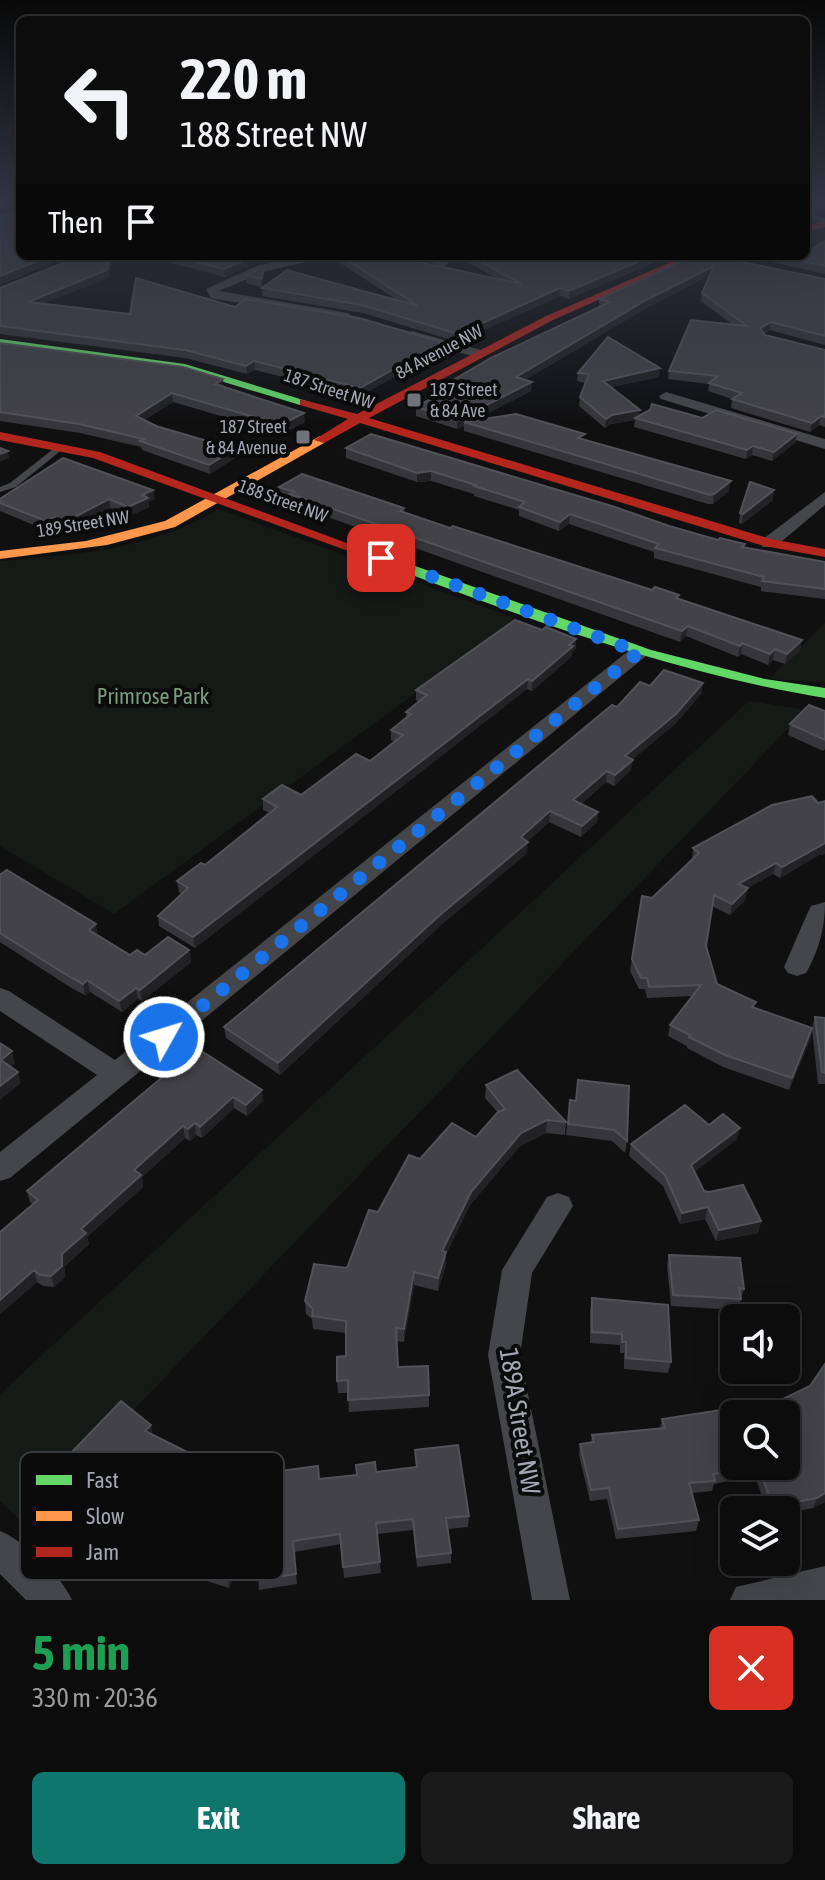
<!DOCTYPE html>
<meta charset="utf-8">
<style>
:root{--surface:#0c0c0d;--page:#1a1a1b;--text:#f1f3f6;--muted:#9a9b9d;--line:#2c2c2e;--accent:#0f766e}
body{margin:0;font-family:"Asap Condensed",sans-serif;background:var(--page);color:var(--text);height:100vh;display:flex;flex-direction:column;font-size:30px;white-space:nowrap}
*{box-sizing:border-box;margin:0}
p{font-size:26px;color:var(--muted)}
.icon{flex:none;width:44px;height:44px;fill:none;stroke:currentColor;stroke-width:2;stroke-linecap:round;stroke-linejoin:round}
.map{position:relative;height:1600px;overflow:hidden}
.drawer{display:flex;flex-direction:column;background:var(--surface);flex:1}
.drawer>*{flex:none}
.hud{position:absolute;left:16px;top:16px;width:794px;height:244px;border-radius:12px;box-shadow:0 8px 32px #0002,0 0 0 2px var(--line);background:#0c0c0d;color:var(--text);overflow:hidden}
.controls{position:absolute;left:720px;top:1304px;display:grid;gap:16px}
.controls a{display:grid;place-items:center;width:80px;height:80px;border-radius:12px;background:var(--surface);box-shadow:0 8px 32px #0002,0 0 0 2px var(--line);font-size:40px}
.pin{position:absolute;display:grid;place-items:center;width:68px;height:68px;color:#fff;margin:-34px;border-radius:16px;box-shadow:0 4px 12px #0006}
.me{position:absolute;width:88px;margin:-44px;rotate:51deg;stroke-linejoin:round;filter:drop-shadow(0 0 6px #0008)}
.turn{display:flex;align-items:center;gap:28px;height:168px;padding:0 32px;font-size:36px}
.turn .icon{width:104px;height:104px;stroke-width:2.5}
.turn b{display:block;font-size:56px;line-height:68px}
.then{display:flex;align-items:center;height:76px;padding:0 32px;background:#0003;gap:16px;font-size:30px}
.round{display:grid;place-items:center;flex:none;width:84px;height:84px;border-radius:12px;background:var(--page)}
.head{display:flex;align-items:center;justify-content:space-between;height:136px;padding:0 32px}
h1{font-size:48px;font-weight:700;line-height:60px;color:#1e9e55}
.primary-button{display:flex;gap:16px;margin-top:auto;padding:16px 32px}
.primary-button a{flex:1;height:92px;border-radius:12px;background:var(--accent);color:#fff;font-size:32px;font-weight:700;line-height:92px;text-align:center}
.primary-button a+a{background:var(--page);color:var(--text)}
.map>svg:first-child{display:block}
</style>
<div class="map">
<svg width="825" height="1600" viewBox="0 0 825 1600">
<rect width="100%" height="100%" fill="#101011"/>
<!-- green -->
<g fill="#161a17">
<path d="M219 509 517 619 114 914 0 846V561C78 554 151 550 219 509Z"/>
<path d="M825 623V683L769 679Z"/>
<path d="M749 701 806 710 24 1524 0 1501V1394Z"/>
</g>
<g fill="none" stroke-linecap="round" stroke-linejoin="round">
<!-- lane -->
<g fill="#454649" fill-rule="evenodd">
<path d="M806 212 825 219V223L806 216Z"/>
<path d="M57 446 64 448 16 487 0 492V487L10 483Z"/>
</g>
<!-- street -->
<g fill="#454649" fill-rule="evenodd">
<path d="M308 256H333L266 271 219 291 348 313 354 317 353 320 215 299 211 298 206 289 259 265Z"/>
<path d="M412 256H431L449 263 443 267Z"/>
<path d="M412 331 481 350 483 353 476 357 407 338 405 335Z"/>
<path d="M666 392 825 439V449L661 399 659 396Z"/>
<path d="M825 492V505L775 547H763L760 543 763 539Z"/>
<path d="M639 646 649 652 646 656 10 1178 0 1181V1152L97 1075 0 1011V988L9 991 115 1060 632 648Z"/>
<path d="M825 902C825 928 819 950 806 973L797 976 788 973 784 967 808 912 811 906Z"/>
<path d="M558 1193 569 1197 573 1206 532 1273 520 1355 570 1600H532L488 1355 502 1270 547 1197Z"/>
<path d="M0 1531C23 1540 62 1577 72 1600H26L0 1574Z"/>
<path d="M825 1566V1600H730L736 1587Z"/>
</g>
<!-- fast -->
<g fill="#63d668" fill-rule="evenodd">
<path d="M0 339 185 364 310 402 300 405 184 370 0 345Z"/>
<path d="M356 545 651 650 765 679 825 688V698C660 671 507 611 351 552V546Z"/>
</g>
<!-- slow -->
<path fill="#ff974d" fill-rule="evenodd" d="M320 436 326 440 324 443 175 527 107 545 0 559V551L86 541 165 521Z"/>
<!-- jam -->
<g fill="#b3261e" fill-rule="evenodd">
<path d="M825 221V227L806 232V226Z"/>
<path d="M685 256H698L553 320 369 418 771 539 825 549V557L764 546 360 423 324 443 314 440 348 419 300 405V399L357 414 546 316Z"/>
<path d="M0 432 100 452 363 549 356 553 351 552 93 458 0 440Z"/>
</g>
</g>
<!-- wall -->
<g fill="#36363a">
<path d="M806 200H825V211L806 210Z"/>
<path d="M825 241V274L753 258V256H806L813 248Z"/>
<path d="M81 256H114L108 278 44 303 130 314 235 307 442 342V350L360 396 255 370 247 374 185 358 0 334V288Z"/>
<path d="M145 256H274L248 261V266L225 277Z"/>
<path d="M334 256H391L498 279 456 256H669L569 299 560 296 458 342 363 313 262 296V288L397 300 334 259Z"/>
<path d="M693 256 825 279V345L770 330 764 334 825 350V427L819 425 810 432 731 408 732 399 708 391 709 384 668 379 669 371 733 325 701 301 702 293 710 275 648 307 525 380 531 391 473 421 584 440 729 491 713 504H708L464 431V426L457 429 416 416V407L432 398V394L438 391V389L599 307V299Z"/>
<path d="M264 267V275L261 287 246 283V275Z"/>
<path d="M0 343 224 387 305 422 282 434 173 402 144 420 235 458 210 474 142 450 141 447 80 433 0 421Z"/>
<path d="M578 373 659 377 611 387 639 416 702 418 797 434 795 443 772 461 752 455 746 459 634 427 635 420 611 424 605 428 579 406 580 397 585 383 577 381Z"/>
<path d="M346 448 669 526 718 540 745 544 744 548 825 562V599L761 591V587L654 558V552L569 524 559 531 519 516V510L474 496V494L431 481 417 482 346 458Z"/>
<path d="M279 487 404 508V512L450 528 652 590 679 595 678 598 802 640 800 650 785 664 773 660 768 665 741 654 738 657 686 636 680 642 291 504V500L280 496Z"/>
<path d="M0 499H155L149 501V507L129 516 110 508 68 531 57 526 48 531 0 511Z"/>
<path d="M773 500 742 524 739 523 740 513Z"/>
<path d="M576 649 572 651V656L532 691 527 689 195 948 159 926 158 916 182 894 179 892 177 881 205 865 270 813 263 810V799L301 795 370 761 395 742 391 740V730L406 718V712L419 702 416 700V690Z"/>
<path d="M650 686 702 693 675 724 632 759 631 770 614 786 606 782 581 804 598 812 597 822 581 837 549 822 527 842V853L441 925 280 1075 226 1038 224 1027 617 707Z"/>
<path d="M825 711V749L823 751 788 735 790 724Z"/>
<path d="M825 801V854L819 855 780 878 773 874 747 888 745 900 730 915 712 906 706 946 717 984 755 1008 812 1028 815 1017 825 1018V1084H818L812 1029 810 1040 789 1090 723 1067 687 1048V1046L668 1036 670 1025 692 996 647 998 645 989H639L630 971 642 896 652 898 692 860 693 848Z"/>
<path d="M0 874 130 955H145L189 950 191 962 142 1001 138 999 122 1012 90 992 85 995 73 989 0 942Z"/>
<path d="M197 1048 263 1101 247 1116 234 1108 202 1138 196 1135 190 1141 185 1138 142 1177 143 1187 87 1237 89 1244 65 1266V1277L54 1287 43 1286 37 1282 0 1314 32 1204 30 1202 27 1191Z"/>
<path d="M578 1080 627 1141 625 1153 612 1141 566 1135 570 1100 576 1101Z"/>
<path d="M486 1085 566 1122 565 1135 546 1133 520 1146 470 1205 446 1254V1265L438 1291 414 1285 404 1342 396 1341 398 1367 429 1395V1407L349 1412 348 1393H338L337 1381 346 1356V1333L313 1329 312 1319 306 1314 305 1301 347 1268 378 1212 420 1159 476 1137 498 1113 485 1098Z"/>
<path d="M709 1125 737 1139 694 1172 704 1191 761 1221 758 1233 716 1241 705 1219 680 1224 663 1186 629 1156 631 1144Z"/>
<path d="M669 1255 744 1289 738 1310 671 1306 667 1266Z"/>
<path d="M592 1298 671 1362 668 1373 624 1369V1353H620V1345L590 1343V1310Z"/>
<path d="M825 1364V1502L813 1508 786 1513V1510H767L755 1476 714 1484 712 1491 691 1493 699 1520 696 1531 616 1539 607 1499 590 1501 579 1455 580 1444 591 1443 592 1435 660 1428 662 1419 762 1409 810 1386Z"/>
<path d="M153 1435 191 1454 193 1463 222 1478 273 1485 416 1467 415 1450 469 1516 468 1527 448 1529 451 1553V1563L417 1567 413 1530 377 1534 381 1573 344 1578 341 1544 294 1552 297 1584 259 1590 254 1522 229 1588 191 1576 189 1566 199 1541 151 1518 133 1549 106 1534 66 1499 62 1489 83 1467 76 1461 73 1451Z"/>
</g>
<!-- shaded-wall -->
<g fill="#222224">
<path d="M20 200V207L0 213V205Z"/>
<path d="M50 256H69L0 285V276Z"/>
<path d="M111 256H114L108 278 29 309 28 302Z"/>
<path d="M235 256H274L248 261V266L225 277 224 269Z"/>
<path d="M652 256H669L569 299V291Z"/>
<path d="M714 266 713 274 648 307 515 386 516 377 648 299Z"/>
<path d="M264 267V275L261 287V279Z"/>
<path d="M560 288V296L458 342V334Z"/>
<path d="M771 322 770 330 759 336 760 328Z"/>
<path d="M442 342V350L360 396V388Z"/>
<path d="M254 361 255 370 247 374 246 366Z"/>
<path d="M660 368 659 377 602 389 603 381Z"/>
<path d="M223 379 224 388 215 384Z"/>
<path d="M532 382 531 391 468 424 464 422V426L457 429V420Z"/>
<path d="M172 393 173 402 137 425 136 416Z"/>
<path d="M640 410 639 419 635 418V420L611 424 605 428 606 419 612 415Z"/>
<path d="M304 413 305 422 282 434 281 425Z"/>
<path d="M821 416 819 425 810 432 812 423Z"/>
<path d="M797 434 795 443 772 461 774 452Z"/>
<path d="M753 446 752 455 746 459 747 450Z"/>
<path d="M235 449V458L210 474 209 465Z"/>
<path d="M8 451 9 458 0 462V454Z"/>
<path d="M431 471V481L417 482V473Z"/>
<path d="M731 481 729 491 713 504 714 494Z"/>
<path d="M153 490 155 499 149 501V507L129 516 128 507 142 495Z"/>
<path d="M774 490 773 500 742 524 743 514Z"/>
<path d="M109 499 110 508 68 531 67 521Z"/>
<path d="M570 514 569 524 559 531 560 522Z"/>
<path d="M55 517 57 526 48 531 46 521Z"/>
<path d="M688 626 686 636 680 642 682 631Z"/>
<path d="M576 639V649L572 651V656L532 691V681L569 645Z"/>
<path d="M802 640 800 650 785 664 787 654Z"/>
<path d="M742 643 741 654 738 657 740 646Z"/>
<path d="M775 649 773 660 768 665 770 654Z"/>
<path d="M528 679 527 689 195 948 193 937Z"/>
<path d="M703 683 702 693 675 724 624 767 625 756Z"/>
<path d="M633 760 631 770 614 786 615 775Z"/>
<path d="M607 771 606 782 572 811 573 800Z"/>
<path d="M550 811 549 822 520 848 521 837Z"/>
<path d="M598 812 597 822 581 837 582 826Z"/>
<path d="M528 842 527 853 441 925 280 1075 278 1063 441 914Z"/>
<path d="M825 843V854L819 855 780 878 782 867Z"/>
<path d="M776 863 773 874 736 895 738 884Z"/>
<path d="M748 888 745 900 730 915 732 904Z"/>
<path d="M96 924 98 936 89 930Z"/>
<path d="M189 950 191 962 142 1001 140 990Z"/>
<path d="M87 980 90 992 85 995 83 984Z"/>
<path d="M136 988 138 999 122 1012 119 1001Z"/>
<path d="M812 1028 810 1040 789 1090 792 1078Z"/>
<path d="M12 1051 15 1063 4 1071 1 1060Z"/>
<path d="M18 1072 21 1083 0 1100V1086Z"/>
<path d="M262 1090 263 1101 247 1116 246 1105Z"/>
<path d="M233 1097 234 1108 202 1138 200 1127Z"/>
<path d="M547 1120 546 1133 520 1146 470 1205 446 1254V1265L438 1291 442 1251 471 1192 521 1133Z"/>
<path d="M195 1123 196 1135 190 1141 188 1129Z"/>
<path d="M183 1126 185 1138 142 1177 143 1187 87 1237 89 1244 65 1266V1277L54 1287 51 1276 62 1254 81 1229 134 1170Z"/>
<path d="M740 1128 737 1139 689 1176 691 1165Z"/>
<path d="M708 1207 705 1219 680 1224 682 1213Z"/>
<path d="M761 1221 758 1233 716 1241 719 1230Z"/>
<path d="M34 1270 37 1282 0 1314V1300Z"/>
<path d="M414 1272V1285L404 1342V1329Z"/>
<path d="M151 1425 153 1436 145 1431Z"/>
<path d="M825 1493V1502L813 1508 817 1498Z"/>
<path d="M148 1508 151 1518 133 1549 130 1538Z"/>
<path d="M253 1509 255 1520 229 1588 227 1578Z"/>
</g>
<!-- building -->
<g fill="#424247" stroke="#515257" stroke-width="2">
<path d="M0 200H19L0 205Z"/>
<path d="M806 200H825V204L806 203Z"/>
<path d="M20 211V256H50L0 276V216Z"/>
<path d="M825 241V266L778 256H806V247L813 248Z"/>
<path d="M81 256H111L107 270 28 302 130 314 136 278 235 307 246 299 359 318 442 342 360 388 254 361 246 366 185 350 0 326V288Z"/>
<path d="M173 256H237L248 259 224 269Z"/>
<path d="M341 256H391L522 284 470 256H652L569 291 560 288 458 334 362 305 262 288 287 270 418 306Z"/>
<path d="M693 256H713L825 279V336L771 322 760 328 765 335 825 350V417L821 416 812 423 732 399 742 393 709 383 718 376 669 371 691 320 747 326 702 293 714 266 648 299 516 377 532 382 457 420 416 407 436 396 432 394 440 390 438 389 491 358 610 302 599 299Z"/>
<path d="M264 267 261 279 246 275Z"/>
<path d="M608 337 660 368 603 381 640 410 612 415 606 419 580 397 589 374 578 373Z"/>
<path d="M0 343 183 367 223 379 215 384 304 413 281 425 172 393 136 416 156 426 235 449 209 465 140 441 144 439 79 424 0 412Z"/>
<path d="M652 404 702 418 716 410 797 434 774 452 753 446 747 450 635 418 650 410Z"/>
<path d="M516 414 585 434 578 438 731 481 714 494 710 495 464 422Z"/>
<path d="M371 434 615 507 669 526 718 540 720 538 745 544 742 547 825 562V589L762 581 764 577 655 548 659 544 570 514 560 522 519 507 525 502 474 486 476 485 431 471 417 473 346 448Z"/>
<path d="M0 448 8 451 0 454Z"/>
<path d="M63 458 153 490 142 495 148 498 128 507 109 499 67 521 55 517 46 521 0 503V499Z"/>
<path d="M302 474 404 508 400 511 450 528 453 526 652 590 655 587 679 595 676 598 802 640 787 654 775 649 770 654 742 643 740 646 688 626 682 631 290 494 294 492 279 487Z"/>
<path d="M750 482 774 490 743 514 740 513Z"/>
<path d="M515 620 542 630 546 627 576 639 569 645 573 646 532 681 528 679 193 937 158 916 188 888 177 881 201 863 205 865 277 807 263 799 282 785 301 795 356 754 370 761 403 735 391 730 411 714 406 712 427 695 416 690Z"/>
<path d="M664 670 703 683 676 714 625 756 633 760 615 775 607 771 573 800 598 812 582 826 550 811 521 837 528 842 441 914 278 1063 224 1027 612 705 617 707 640 682 650 686Z"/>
<path d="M809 705 825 711V740L790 724Z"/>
<path d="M812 796 818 803 825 801V843L782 867 776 863 738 884 748 888 732 904 714 895 706 946 717 984 756 1002 752 1007 812 1028 792 1078 725 1055 689 1037 690 1035 670 1025 701 985 649 987 647 978H641L632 959 642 896 652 898 699 853 693 848 772 805Z"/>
<path d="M7 870 96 924 89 930 130 955 137 950 145 955 168 937 189 950 140 990 136 988 119 1001 87 980 83 984 70 977 0 933V874H1Z"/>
<path d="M815 1017 825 1018V1073L822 1072Z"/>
<path d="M0 1043 12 1051 1 1060 18 1072 0 1086Z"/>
<path d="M197 1048 262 1090 246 1105 233 1097 200 1127 195 1123 188 1129 183 1126 134 1170 141 1175 81 1229 86 1233 62 1254V1266L51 1276 40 1275 34 1270 0 1300V1232L38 1200 27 1191Z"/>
<path d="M517 1070 566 1122 547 1120 521 1133 471 1192 442 1251 446 1252 438 1278 414 1272 404 1329 396 1328 398 1367 428 1366 429 1395 348 1400V1380L337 1381V1357L346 1356V1321L312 1316 313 1309 305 1301 314 1264 347 1268 369 1210 378 1212 409 1155 420 1159 452 1123 476 1137 498 1112 505 1109 486 1085Z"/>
<path d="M578 1080 629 1086 627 1141 614 1130 568 1124 570 1100 576 1101Z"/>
<path d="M685 1105 709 1125 723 1114 740 1128 691 1165 704 1191 709 1192 743 1185 761 1221 719 1230 708 1207 682 1213 665 1175 631 1144Z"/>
<path d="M669 1255 740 1258 744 1289 739 1288 741 1299 673 1295Z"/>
<path d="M592 1298 668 1305 671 1362 626 1358V1342H622V1334L592 1332Z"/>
<path d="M825 1364V1493L817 1498 773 1506 758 1466H786V1414H734V1466H756L713 1474 715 1481 689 1483 699 1520 618 1529 609 1488 591 1490 580 1444 594 1442 592 1435 665 1428 662 1419 760 1404 762 1409 810 1386Z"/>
<path d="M121 1401 151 1425 145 1431 191 1454 187 1460 222 1478 225 1470 273 1485 272 1472 318 1466 319 1479 357 1475 356 1465 375 1462 376 1472 417 1467 415 1450 458 1445 469 1516 446 1518 451 1553 417 1557 413 1519 376 1523 380 1562 343 1567 340 1534 293 1541 296 1574 257 1580 253 1509 227 1578 189 1566 202 1533 148 1508 130 1538 103 1524 62 1489 87 1462 73 1451Z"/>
</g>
<!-- sky -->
<linearGradient id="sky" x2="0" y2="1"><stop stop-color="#090909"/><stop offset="0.47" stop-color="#313743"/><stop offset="1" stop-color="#313743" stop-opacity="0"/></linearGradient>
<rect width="825" height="424" fill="url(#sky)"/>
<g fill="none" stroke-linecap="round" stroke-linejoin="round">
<!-- route -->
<path stroke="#1a73e8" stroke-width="14" stroke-dasharray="0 25.2" d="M164 1037 639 652 381 558"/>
</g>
<!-- markers -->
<g fill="#6f7279" stroke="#0b0b0c" stroke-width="3">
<rect x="406" y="392" width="16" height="16" rx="4"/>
<rect x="295" y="429" width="16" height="16" rx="4"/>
</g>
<g text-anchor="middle" stroke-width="8" stroke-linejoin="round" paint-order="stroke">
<!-- far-street labels -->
<g font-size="18" fill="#a2a6b1" stroke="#0b0b0c">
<text transform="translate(439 352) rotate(-28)" y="6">84 Avenue NW</text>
<text transform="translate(329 389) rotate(18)" y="6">187 Street NW</text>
<text transform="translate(283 501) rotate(20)" y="6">188 Street NW</text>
<text transform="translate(83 524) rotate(-9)" y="6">189 Street NW</text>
</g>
<!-- far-poi labels -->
<g font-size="18" fill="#a2a6b1" stroke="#0b0b0c" text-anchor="start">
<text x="430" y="396">187 Street<tspan x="430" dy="21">&amp; 84 Ave</tspan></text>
<text x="287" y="433" text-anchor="end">187 Street<tspan x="287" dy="21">&amp; 84 Avenue</tspan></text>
</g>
<!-- park labels -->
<g font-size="22" fill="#7a9c7d" stroke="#0b0b0c">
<text x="153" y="704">Primrose Park</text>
</g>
<!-- near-street labels -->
<g font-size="26" fill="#a2a6b1" stroke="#0b0b0c">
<text transform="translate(520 1421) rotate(81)" y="9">189A Street NW</text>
</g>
</g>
<!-- legend -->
<rect x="20" y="1452" width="264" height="128" rx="12" fill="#0b0b0c" stroke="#383a3e" stroke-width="2"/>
<rect x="36" y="1475" width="36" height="10" fill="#63d668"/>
<rect x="36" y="1511" width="36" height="10" fill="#ff974d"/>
<rect x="36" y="1547" width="36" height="10" fill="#b3261e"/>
<g font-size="22" fill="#a2a6b1">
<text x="86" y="1488">Fast</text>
<text x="86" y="1524">Slow</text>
<text x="86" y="1560">Jam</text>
</g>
</svg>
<div class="controls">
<a><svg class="icon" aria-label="sound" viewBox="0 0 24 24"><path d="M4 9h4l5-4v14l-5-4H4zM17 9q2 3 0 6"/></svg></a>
<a><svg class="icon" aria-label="search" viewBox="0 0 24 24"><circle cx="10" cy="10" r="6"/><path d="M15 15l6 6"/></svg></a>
<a><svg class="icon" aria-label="layers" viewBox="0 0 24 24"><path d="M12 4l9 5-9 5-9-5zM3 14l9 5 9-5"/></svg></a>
</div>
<div class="pin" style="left:381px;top:558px;background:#d93025"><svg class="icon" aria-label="arrive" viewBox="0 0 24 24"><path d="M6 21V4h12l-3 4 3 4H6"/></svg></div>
<svg class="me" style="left:164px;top:1037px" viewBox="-20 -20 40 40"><circle r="17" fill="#1a73e8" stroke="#fff" stroke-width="3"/><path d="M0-11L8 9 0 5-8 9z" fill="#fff"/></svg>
<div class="hud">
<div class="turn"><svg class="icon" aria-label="left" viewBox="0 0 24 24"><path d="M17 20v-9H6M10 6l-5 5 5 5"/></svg><div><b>220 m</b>188 Street NW</div></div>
<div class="then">Then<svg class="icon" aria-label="arrive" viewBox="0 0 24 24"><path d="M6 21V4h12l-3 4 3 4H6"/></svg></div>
</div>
</div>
<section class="drawer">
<div class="head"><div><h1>5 min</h1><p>330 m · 20:36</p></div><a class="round" style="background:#d93025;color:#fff"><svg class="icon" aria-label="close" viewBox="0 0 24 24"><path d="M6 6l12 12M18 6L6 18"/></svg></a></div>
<div class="primary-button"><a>Exit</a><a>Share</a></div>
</section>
